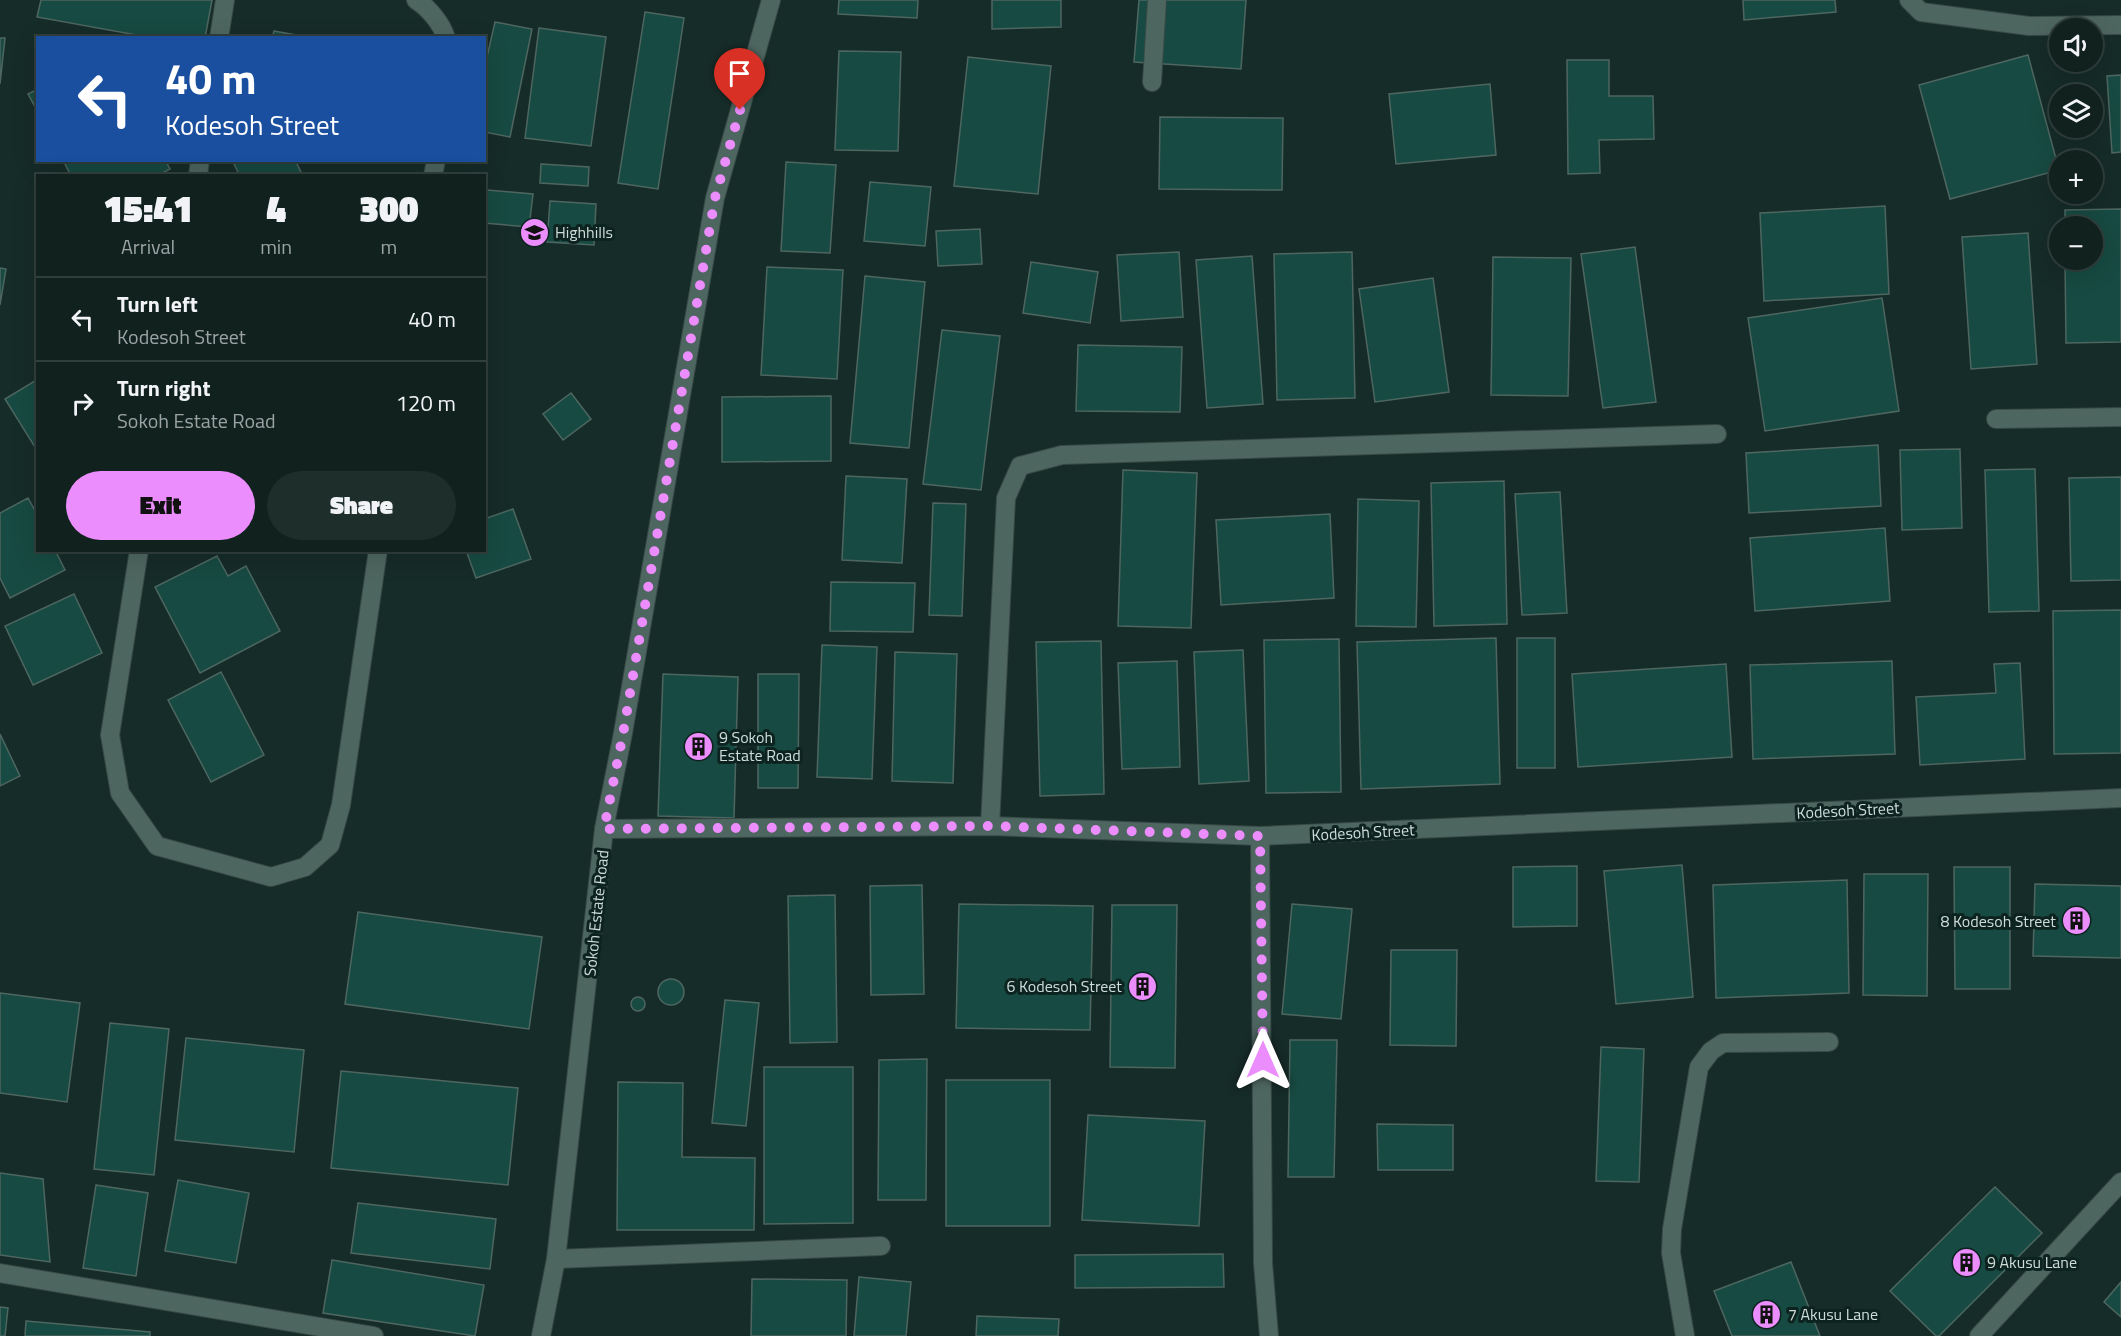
<!DOCTYPE html>
<meta charset="utf-8">
<style>
:root{--surface:#10211e;--page:#1e2e2b;--text:#f1f3f6;--muted:#9ca3a4;--line:#303e3c;--accent:#eb8dfc}
body{margin:0;font-family:"Titillium Web",sans-serif;background:var(--page);color:var(--text);height:100vh;display:flex;flex-direction:column;font-size:22px;white-space:nowrap}
*{box-sizing:border-box;margin:0}
p{font-size:20px;color:var(--muted)}
.icon{flex:none;width:33px;height:33px;fill:none;stroke:currentColor;stroke-width:2;stroke-linecap:round;stroke-linejoin:round}
.map{position:relative;flex:1;overflow:hidden}
.sheet{position:absolute;left:36px;top:174px;width:450px;height:378px;display:flex;flex-direction:column;background:var(--surface);border-radius:0px;box-shadow:0 6px 24px #0002,0 0 0 2px var(--line)}
.sheet>*{flex:none}
.banner{position:absolute;left:36px;top:36px;width:450px;height:126px;border-radius:0px;box-shadow:0 6px 24px #0002,0 0 0 2px var(--line);background:#1a4fa0;color:#fff;overflow:hidden}
.tools{position:absolute;left:2049px;top:18px;display:grid;gap:12px}
.tools a{display:grid;place-items:center;width:54px;height:54px;border-radius:50%;background:var(--surface);box-shadow:0 6px 24px #0002,0 0 0 2px var(--line);font-size:30px}
.pin{position:absolute;display:grid;place-items:center;width:51px;height:51px;color:#fff;margin:-62px -26px;border-radius:50% 50% 50% 0;rotate:-45deg;box-shadow:0 0 6px #0007}
.pin .icon{rotate:45deg}
.me{position:absolute;width:66px;margin:-33px;rotate:0deg;stroke-linejoin:round;filter:drop-shadow(0 0 4px #0008)}
.turn{display:flex;align-items:center;gap:21px;height:126px;padding:0 30px;font-size:27px}
.turn .icon{width:78px;height:78px;stroke-width:2.5}
.turn b{display:block;font-size:42px;line-height:51px}
.eta{display:flex;justify-content:space-evenly;align-items:center;height:102px;text-align:center}
.eta b{font-size:36px;font-weight:800;line-height:42px}
.button{display:flex;gap:12px;margin-top:auto;padding:12px 30px}
.button a{flex:1;height:69px;border-radius:36px;background:var(--accent);color:#111;font-size:24px;font-weight:800;line-height:69px;text-align:center}
.button a+a{background:var(--page);color:var(--text)}
ul{padding:0;list-style:none}
li{display:flex;align-items:center;gap:18px;height:84px;padding:0 30px;border-top:2px solid var(--line)}
li div{flex:1}
li b{display:block;font-size:22px}
li em{font-style:normal}
.map>svg:first-child{display:block}
</style>
<div class="map">
<svg width="2121" height="1336" viewBox="0 0 2121 1336">
<rect width="100%" height="100%" fill="#162c28"/>
<!-- building -->
<g fill="#174a42" stroke="#4e6660" stroke-width="1.5">
<path d="M41 0H212L205 38H153L37 17Z"/>
<path d="M839 0H918L917 18 838 14Z"/>
<path d="M992 0H1061V27L992 29Z"/>
<path d="M1139 0H1246L1241 69 1134 62Z"/>
<path d="M1743 0H1835L1836 12 1744 20Z"/>
<path d="M645 12 684 18 658 189 618 183Z"/>
<path d="M495 22 532 29 510 137 484 132V70Z"/>
<path d="M539 28 606 37 591 146 525 138Z"/>
<path d="M274 31 313 38H272Z"/>
<path d="M0 38H5L0 84Z"/>
<path d="M839 51 901 52 898 151 835 150Z"/>
<path d="M2028 55 2059 170 1950 199 1919 85Z"/>
<path d="M968 57 1051 66 1038 194 954 186Z"/>
<path d="M1567 60H1609V96H1653L1654 139 1599 140 1600 173 1568 174Z"/>
<path d="M2121 75V152L2112 153 2107 76Z"/>
<path d="M1490 84 1496 155 1396 164 1389 94Z"/>
<path d="M38 89V112L28 94Z"/>
<path d="M1160 117 1283 118 1282 190 1159 189Z"/>
<path d="M63 160H165L170 169 157 176H71Z"/>
<path d="M232 160H295L303 176H240Z"/>
<path d="M786 162 836 165 830 253 781 251Z"/>
<path d="M541 164 589 167 588 186 540 183Z"/>
<path d="M870 182 931 187 925 246 864 241Z"/>
<path d="M487 190 533 194 529 227 484 223Z"/>
<path d="M550 201 596 204 594 245 547 242Z"/>
<path d="M1885 206 1889 294 1764 301 1760 213Z"/>
<path d="M2121 209V342L2066 343 2065 260H2092V226H2065V210Z"/>
<path d="M980 229 982 264 938 266 936 231Z"/>
<path d="M2028 233 2037 364 1971 369 1962 237Z"/>
<path d="M1635 247 1656 402 1603 408 1581 254Z"/>
<path d="M1179 252 1183 317 1121 321 1117 255Z"/>
<path d="M1352 252 1355 398 1277 400 1274 254Z"/>
<path d="M1252 256 1263 404 1207 408 1196 260Z"/>
<path d="M1493 257 1571 258 1568 396 1491 395Z"/>
<path d="M1031 262 1098 272 1090 323 1023 313Z"/>
<path d="M767 267 843 270 837 379 761 375Z"/>
<path d="M0 268 6 269 0 305Z"/>
<path d="M865 276 925 282 909 448 850 443Z"/>
<path d="M1433 278 1449 392 1375 402 1359 289Z"/>
<path d="M1882 298 1899 411 1765 431 1748 318Z"/>
<path d="M942 330 1000 336 981 490 923 484Z"/>
<path d="M1078 345 1182 347 1180 412 1076 411Z"/>
<path d="M38 379V452L5 399Z"/>
<path d="M571 393 591 419 563 440 543 414Z"/>
<path d="M831 396V461L722 462V397Z"/>
<path d="M1878 445 1881 506 1749 513 1746 453Z"/>
<path d="M1960 449 1962 528 1902 530 1900 450Z"/>
<path d="M2035 469 2039 611 1989 612 1985 470Z"/>
<path d="M1123 470 1197 473 1191 628 1118 626Z"/>
<path d="M846 476 907 479 902 563 842 560Z"/>
<path d="M2121 477V580L2071 581 2069 478Z"/>
<path d="M1504 481 1507 624 1434 626 1431 483Z"/>
<path d="M1560 492 1567 613 1522 615 1515 494Z"/>
<path d="M28 498 38 516V550H55L65 570 10 598 0 578V513Z"/>
<path d="M1358 499 1419 501 1416 627 1356 626Z"/>
<path d="M933 503 966 504 962 616 929 615Z"/>
<path d="M513 509 531 559 476 578 466 550H484V519Z"/>
<path d="M1330 514 1334 598 1221 605 1216 520Z"/>
<path d="M1885 528 1890 601 1755 611 1750 538Z"/>
<path d="M217 556 228 576 246 566 280 631 200 673 155 587Z"/>
<path d="M831 582 915 583 913 632 830 631Z"/>
<path d="M74 594 102 653 33 685 5 626Z"/>
<path d="M2121 610V753L2054 754 2053 611Z"/>
<path d="M1496 638 1500 784 1361 789 1357 642Z"/>
<rect x="1517" y="638" width="38" height="130"/>
<path d="M1339 639 1341 792 1266 793 1264 640Z"/>
<path d="M1101 641 1104 794 1040 796 1036 642Z"/>
<path d="M822 645 877 647 872 779 817 777Z"/>
<path d="M1243 650 1249 781 1199 784 1194 652Z"/>
<path d="M895 652 957 654 953 783 892 781Z"/>
<path d="M1177 661 1180 767 1122 769 1118 663Z"/>
<path d="M1892 661 1895 754 1753 759 1750 665Z"/>
<path d="M2020 663 2025 759 1920 765 1916 697 1996 693 1994 664Z"/>
<path d="M1726 664 1732 757 1578 767 1572 674Z"/>
<path d="M221 672 264 755 211 782 168 700Z"/>
<path d="M663 674 738 677 734 818 658 816Z"/>
<path d="M758 674H799L798 788H758Z"/>
<path d="M0 734 20 776 0 786Z"/>
<path d="M1682 865 1693 997 1616 1004 1604 871Z"/>
<path d="M1577 866V926L1513 927V867Z"/>
<path d="M1954 867H2010V989H1955Z"/>
<path d="M1864 874H1928L1927 996 1863 995Z"/>
<path d="M1847 880 1849 993 1716 998 1713 885Z"/>
<path d="M2035 884 2121 886V958L2033 956Z"/>
<path d="M922 885 924 994 871 995 870 886Z"/>
<path d="M835 895 837 1042 790 1043 788 896Z"/>
<path d="M959 904 1093 906 1090 1030 956 1028Z"/>
<path d="M1292 904 1352 909 1341 1019 1282 1014Z"/>
<path d="M1112 905H1177L1175 1068 1110 1067Z"/>
<path d="M358 912 542 937 529 1029 345 1004Z"/>
<path d="M1391 950H1457L1456 1046 1390 1045Z"/>
<circle cx="671" cy="992" r="13"/>
<path d="M0 993 80 1003 67 1102 0 1093Z"/>
<circle cx="638" cy="1004" r="7"/>
<path d="M725 1000 759 1003 746 1126 712 1123Z"/>
<path d="M110 1023 169 1029 154 1175 94 1169Z"/>
<path d="M186 1038 304 1050 294 1152 175 1140Z"/>
<path d="M1290 1040H1337L1334 1177H1288Z"/>
<path d="M1601 1047 1644 1049 1639 1182 1596 1181Z"/>
<path d="M927 1059 926 1200H878L879 1060Z"/>
<path d="M764 1067H853V1223L764 1224Z"/>
<path d="M341 1071 518 1088 508 1185 331 1168Z"/>
<rect x="946" y="1080" width="104" height="146"/>
<path d="M618 1082 683 1083 682 1157 755 1158 754 1230H617Z"/>
<path d="M1088 1115 1205 1121 1199 1226 1082 1220Z"/>
<path d="M1377 1124 1453 1125V1170H1378Z"/>
<path d="M0 1173 43 1179 50 1262 0 1255Z"/>
<path d="M178 1180 249 1193 236 1263 165 1251Z"/>
<path d="M96 1185 148 1193 136 1276 83 1268Z"/>
<path d="M1995 1187 2042 1233 1939 1336H1936L1890 1291Z"/>
<path d="M358 1203 496 1219 490 1269 351 1253Z"/>
<path d="M1223 1254 1224 1287 1075 1288V1255Z"/>
<path d="M332 1260 484 1285 475 1336 323 1313Z"/>
<path d="M1791 1262 1820 1336H1732L1714 1291Z"/>
<path d="M859 1277 911 1282 906 1336H854Z"/>
<path d="M752 1279 847 1280 846 1336H751Z"/>
<path d="M2121 1282V1317L2104 1302Z"/>
<path d="M0 1307 8 1308 5 1336H0Z"/>
<path d="M977 1316 1059 1319 1058 1336H976Z"/>
<path d="M26 1321 150 1332V1336H25Z"/>
</g>
<g fill="none" stroke-linecap="round" stroke-linejoin="round">
<defs>
<g id="minor">
<path d="M416 0C428 7 442 24 446 38"/>
<path d="M1909 0 1921 12 2029 26 2121 25"/>
<path d="M219 38 225 0"/>
<path d="M1152 82 1157 0"/>
<path d="M198 176 200 160"/>
<path d="M433 176 436 160"/>
<path d="M1996 419 2121 417"/>
<path d="M139 550 110 735 120 793 157 846 271 877 305 867 330 845 341 805 378 550"/>
<path d="M990 826 1006 498 1020 466 1062 455 1717 434"/>
<path d="M604 829 990 826 1260 836 2121 798"/>
<path d="M1260 836 1263 1263 1269 1336"/>
<path d="M556 1259 881 1246"/>
<path d="M0 1273 374 1336"/>
<path d="M1685 1336 1671 1253 1672 1229 1699 1067 1711 1051 1723 1043 1829 1042"/>
<path d="M1979 1336 2121 1182"/>
</g>
<path id="tertiary" d="M541 1336 556 1259 604 829 623 733 715 198 771 0"/>
</defs>
<!-- minor casing -->
<use href="#minor" stroke="#374945" stroke-width="20"/>
<!-- tertiary casing -->
<use href="#tertiary" stroke="#374945" stroke-width="20"/>
<!-- minor -->
<use href="#minor" stroke="#4e6660" stroke-width="18"/>
<!-- tertiary -->
<use href="#tertiary" stroke="#4e6660" stroke-width="18"/>
</g>
<g fill="none" stroke-linecap="round" stroke-linejoin="round">
<!-- route -->
<path stroke="#eb8dfc" stroke-width="10" stroke-dasharray="0 18" d="M740 110 715 198 623 734 604 829 990 826 1260 836 1263 1060"/>
</g>
<!-- icons -->
<defs>
<symbol id="school-disc" viewBox="-11 -11 22 22"><circle r="9.5" fill="#eb8dfc" stroke="#0d231f"/><path d="M0-5L7-2L0 1L-7-2ZM-4 1L0 2.5L4 1V4Q0 6-4 4Z" fill="#111"/></symbol>
<symbol id="building-disc" viewBox="-11 -11 22 22"><circle r="9.5" fill="#eb8dfc" stroke="#0d231f"/><path d="M-4-6H4V6H1V3H-1V6H-4ZM-2.5-4.3h1.7v1.8h-1.7ZM.8-4.3h1.7v1.8H.8ZM-2.5-1h1.7V.8h-1.7ZM.8-1h1.7V.8H.8Z" fill="#111"/></symbol>
</defs>
<g fill-rule="evenodd">
<use href="#school-disc" x="518" y="216" width="33" height="33"/>
<use href="#building-disc" x="682" y="730" width="33" height="33"/>
<use href="#building-disc" x="2060" y="904" width="33" height="33"/>
<use href="#building-disc" x="1126" y="970" width="33" height="33"/>
<use href="#building-disc" x="1950" y="1246" width="33" height="33"/>
<use href="#building-disc" x="1750" y="1298" width="33" height="33"/>
</g>
<g text-anchor="middle" stroke-width="6" stroke-linejoin="round" paint-order="stroke">
<!-- poi labels -->
<g font-size="16" fill="#cfdcd9" stroke="#0d231f" text-anchor="start">
<text x="555" y="238">Highhills</text>
<text x="719" y="743">9 Sokoh<tspan x="719" dy="18">Estate Road</tspan></text>
<text x="2056" y="927" text-anchor="end">8 Kodesoh Street</text>
<text x="1122" y="992" text-anchor="end">6 Kodesoh Street</text>
<text x="1987" y="1268">9 Akusu Lane</text>
<text x="1788" y="1320">7 Akusu Lane</text>
</g>
<!-- street labels -->
<g font-size="16" fill="#cfdcd9" stroke="#0d231f">
<text transform="translate(1848 810) rotate(-3)" y="6">Kodesoh Street</text>
<text transform="translate(1363 832) rotate(-3)" y="6">Kodesoh Street</text>
<text transform="translate(596 913) rotate(-84)" y="6">Sokoh Estate Road</text>
</g>
</g>
</svg>
<div class="tools">
<a><svg class="icon" aria-label="sound" viewBox="0 0 24 24"><path d="M4 9h4l5-4v14l-5-4H4zM17 9q2 3 0 6"/></svg></a>
<a><svg class="icon" aria-label="layers" viewBox="0 0 24 24"><path d="M12 4l9 5-9 5-9-5zM3 14l9 5 9-5"/></svg></a>
<a>+</a>
<a>−</a>
</div>
<div class="pin" style="left:740px;top:110px;background:#d93025"><svg class="icon" aria-label="arrive" viewBox="0 0 24 24"><path d="M6 21V4h12l-3 4 3 4H6"/></svg></div>
<svg class="me" style="left:1263px;top:1060px" viewBox="-20 -20 40 40"><path d="M0-17L14 15 0 8-14 15z" fill="#eb8dfc" stroke="#fff" stroke-width="4"/></svg>
<div class="banner">
<div class="turn"><svg class="icon" aria-label="left" viewBox="0 0 24 24"><path d="M17 20v-9H6M10 6l-5 5 5 5"/></svg><div><b>40 m</b>Kodesoh Street</div></div>
</div>
<section class="sheet">
<div class="eta">
<div><b>15:41</b><p>Arrival</p></div>
<div><b>4</b><p>min</p></div>
<div><b>300</b><p>m</p></div>
</div>
<ul>
<li><svg class="icon" aria-label="left" viewBox="0 0 24 24"><path d="M17 20v-9H6M10 6l-5 5 5 5"/></svg><div><b>Turn left</b><p>Kodesoh Street</p></div><em>40 m</em></li>
<li><svg class="icon" aria-label="right" viewBox="0 0 24 24"><path d="M7 20v-9h11M14 6l5 5-5 5"/></svg><div><b>Turn right</b><p>Sokoh Estate Road</p></div><em>120 m</em></li>
</ul>
<div class="button"><a>Exit</a><a>Share</a></div>
</section>
</div>
